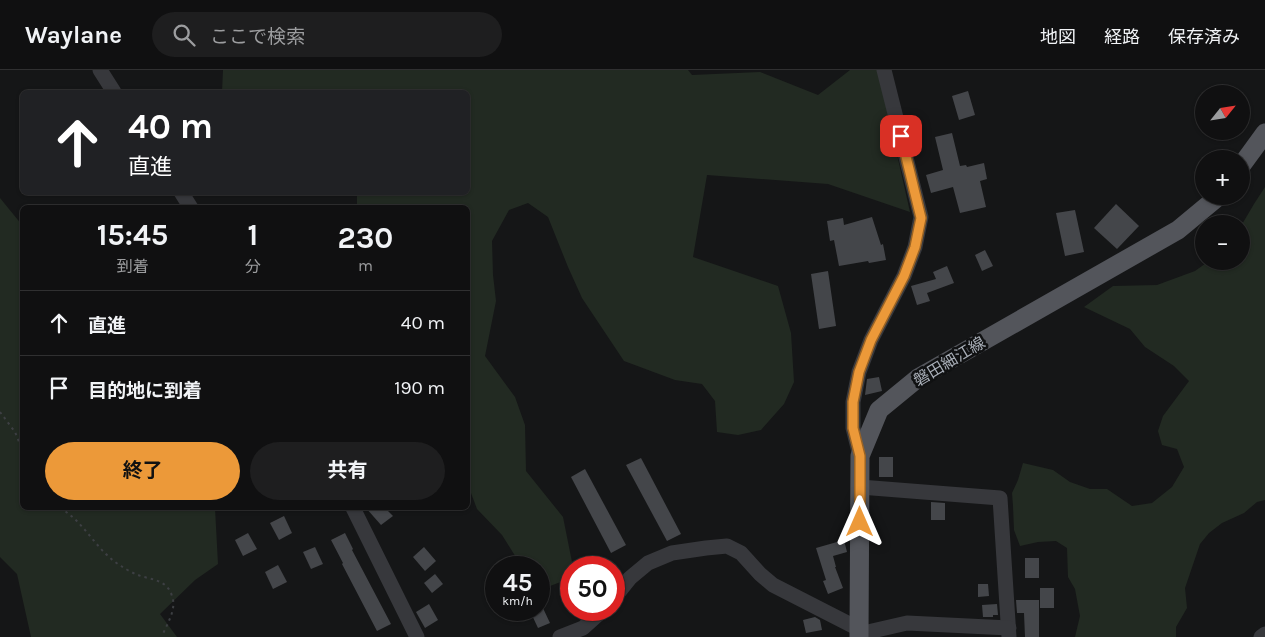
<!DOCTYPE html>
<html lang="ja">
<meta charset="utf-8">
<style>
:root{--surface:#101011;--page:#1e1e1f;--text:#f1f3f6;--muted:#9c9d9f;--line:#303031;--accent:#ec9939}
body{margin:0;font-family:Karla,"Noto Sans JP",sans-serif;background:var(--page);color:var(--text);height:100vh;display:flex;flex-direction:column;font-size:19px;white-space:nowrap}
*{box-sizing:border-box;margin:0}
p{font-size:16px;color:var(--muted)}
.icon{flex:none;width:28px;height:28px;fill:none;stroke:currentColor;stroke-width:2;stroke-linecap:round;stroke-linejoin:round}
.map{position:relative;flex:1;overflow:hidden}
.drawer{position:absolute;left:20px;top:135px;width:450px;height:305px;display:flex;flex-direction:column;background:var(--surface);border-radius:8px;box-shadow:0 1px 4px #0004,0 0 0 1px var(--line)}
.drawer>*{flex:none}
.hud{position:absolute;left:20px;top:20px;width:450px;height:105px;border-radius:8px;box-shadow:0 1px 4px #0004,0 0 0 1px var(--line);background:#202124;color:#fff;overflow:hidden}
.needle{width:32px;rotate:60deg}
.controls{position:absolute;left:1195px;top:15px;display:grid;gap:10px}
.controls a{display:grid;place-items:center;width:55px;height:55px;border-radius:50%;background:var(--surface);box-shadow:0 1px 4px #0004,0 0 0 1px var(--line);font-size:25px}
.speed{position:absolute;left:485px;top:486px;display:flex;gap:10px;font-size:25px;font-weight:700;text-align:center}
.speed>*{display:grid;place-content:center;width:65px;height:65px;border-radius:50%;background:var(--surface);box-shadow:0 1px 4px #0004,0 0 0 1px var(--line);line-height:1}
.speed small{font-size:12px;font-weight:400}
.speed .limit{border:8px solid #d22;background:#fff;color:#111}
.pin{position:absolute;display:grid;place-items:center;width:42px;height:42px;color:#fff;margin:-21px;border-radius:10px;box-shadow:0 2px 8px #0006}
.me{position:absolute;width:55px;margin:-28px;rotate:0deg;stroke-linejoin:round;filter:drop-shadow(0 0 4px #0008)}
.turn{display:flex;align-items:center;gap:18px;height:105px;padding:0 25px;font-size:22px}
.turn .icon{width:65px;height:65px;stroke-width:2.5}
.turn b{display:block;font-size:35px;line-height:42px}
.eta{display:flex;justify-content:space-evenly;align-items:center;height:85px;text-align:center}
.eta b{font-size:30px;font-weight:700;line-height:35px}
.button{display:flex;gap:10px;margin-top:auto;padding:10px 25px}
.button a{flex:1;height:58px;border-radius:30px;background:var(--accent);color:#111;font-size:20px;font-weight:700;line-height:58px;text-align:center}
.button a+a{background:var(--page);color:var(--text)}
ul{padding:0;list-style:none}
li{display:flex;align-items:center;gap:15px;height:65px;padding:0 25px;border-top:1px solid var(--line)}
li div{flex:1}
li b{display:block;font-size:19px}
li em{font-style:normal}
header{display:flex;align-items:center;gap:30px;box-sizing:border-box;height:70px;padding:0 25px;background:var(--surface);border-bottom:1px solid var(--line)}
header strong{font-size:24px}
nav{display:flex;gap:28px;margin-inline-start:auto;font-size:18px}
.search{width:350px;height:45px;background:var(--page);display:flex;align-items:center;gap:12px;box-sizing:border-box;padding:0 18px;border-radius:28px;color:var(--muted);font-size:19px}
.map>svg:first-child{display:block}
</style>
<header>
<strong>Waylane</strong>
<div class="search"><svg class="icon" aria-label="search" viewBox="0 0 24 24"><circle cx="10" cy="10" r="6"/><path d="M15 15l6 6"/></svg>ここで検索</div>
<nav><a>地図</a><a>経路</a><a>保存済み</a></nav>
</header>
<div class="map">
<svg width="1265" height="567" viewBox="0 0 1265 567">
<rect width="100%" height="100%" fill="#151617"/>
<!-- green -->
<g fill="#222a22">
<path d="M223 0H688L692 5 760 2 818 25 850 0H878L910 142 828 114 707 105 693 187 778 216 791 263 794 312 784 334 761 360 738 365 717 362 715 331 702 314 675 310 624 291 582 228 568 197 548 147 528 133 509 140 492 171 493 205 496 231 485 286 515 327 525 355 526 401 563 447 573 497 571 498V508L550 516H539V498L522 497 502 465 477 439 468 415V138L357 137V123L468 122V22H222Z"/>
<path d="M1265 117V430L1257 432 1244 443 1222 453 1209 463 1200 474 1185 518 1187 538 1176 557V567H1075L1080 546 1075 519 1068 507 1067 478 1056 471 1038 472 1020 476 1014 460 1013 436 1012 423 1018 410 1023 393 1053 400 1070 412 1090 419H1107L1132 436 1152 433 1172 417 1184 397 1177 379 1162 375 1158 361 1163 346 1189 311 1174 296 1145 277 1130 259 1084 237 1113 216 1157 215 1195 201 1209 191H1241V156L1254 134Z"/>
<path d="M0 128 22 155V438H215L218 494 195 510 160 544 177 567H31L17 504 0 487Z"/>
</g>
<!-- building -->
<g fill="#44464a">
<path d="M968 21 975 45 959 50 952 26Z"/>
<path d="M952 63 960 96 966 95 967 97 984 93 987 109 980 111 986 137 960 143 953 117 931 123 926 105 943 100 935 67Z"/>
<path d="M1116 134 1139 156 1117 179 1094 158Z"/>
<path d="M1075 140 1084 182 1065 186 1056 143Z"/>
<path d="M872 147 881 175 883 174 886 190 869 193 868 191 839 196 834 170 830 171 827 151 843 148 844 155Z"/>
<path d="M985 180 993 196 982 201 975 185Z"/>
<path d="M947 196 954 213 927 223 930 231 917 235 911 216 936 209 933 202Z"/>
<path d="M828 201 836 256 819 259 811 204Z"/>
<path d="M879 307 882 321 865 325 867 309Z"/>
<rect x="879" y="387" width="14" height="20"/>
<path d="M641 388 681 464 667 471 626 395Z"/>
<path d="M585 399 626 475 611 483 571 407Z"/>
<path d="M931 432 945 433V450H931Z"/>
<path d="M366 438H385L393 446 381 455Z"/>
<path d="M284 446 292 463 279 470 270 453Z"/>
<path d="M248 463 257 479 243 486 235 470Z"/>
<path d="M345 463 353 479 352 480 391 554 377 561 342 494 343 493 331 470Z"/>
<path d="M844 470 847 482 833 486 836 497H835L843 518 828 524 823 511 826 510 816 478Z"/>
<path d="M315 477 323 494 311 499 303 482Z"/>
<path d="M424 477 436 491 425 501 413 487Z"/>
<rect x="1025" y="488" width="14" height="20"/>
<path d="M278 495 287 512 273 519 265 502Z"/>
<path d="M435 504 443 514 432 523 424 513Z"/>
<path d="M978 514H988L989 526 978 527Z"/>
<rect x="1040" y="518" width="14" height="20"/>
<path d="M1016 530H1039V567H1025L1024 543H1017Z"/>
<path d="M429 534 438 550 425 558 416 542Z"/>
<path d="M997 534 998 545H993V547H983L982 535Z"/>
<path d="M542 536 550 553 538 558 530 541 539 540V537Z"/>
<path d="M815 547 820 550 822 560 806 563 803 550Z"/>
</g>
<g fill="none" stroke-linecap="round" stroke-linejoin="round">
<!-- path -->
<g stroke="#3d3f43" stroke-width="2" stroke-dasharray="2.5 4" stroke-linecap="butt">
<path d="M0 342 15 362 22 379"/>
<path d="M60 438C85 452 96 481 121 496 126 499 132 503 138 505 151 510 167 509 172 526 177 539 167 554 162 566"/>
</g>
<!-- minor -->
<g stroke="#37383c" stroke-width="15">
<path d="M100 0 114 22"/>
<path d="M181 122 191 138"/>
<path d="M860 386 853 358V332L859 302 871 270 904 206 915 177 921 147 884 0"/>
<path d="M860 417 1000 428 1009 567"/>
<path d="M353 438 417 567"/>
<path d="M614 528 630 508 648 493 672 483 706 478 727 476 741 483 760 504 773 515 859 559"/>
<path d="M859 564 907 553 1009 558"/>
<path d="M560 567 583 558 603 540"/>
<path d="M1261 567 1265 564"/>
</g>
<!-- major -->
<g stroke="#53555b" stroke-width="19">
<path d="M1241 96 1265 63"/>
<path d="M859 567 860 386 879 340 918 308 1178 160 1219 126"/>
</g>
</g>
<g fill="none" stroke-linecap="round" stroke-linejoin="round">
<defs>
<path id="route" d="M860 452V386L853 358V332L859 302 871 270 904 206 915 177 921 148 901 66"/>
</defs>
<!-- route casing -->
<use href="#route" stroke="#996325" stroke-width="12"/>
<!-- route -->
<use href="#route" stroke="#ec9939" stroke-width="9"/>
</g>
<g text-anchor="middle" stroke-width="5" stroke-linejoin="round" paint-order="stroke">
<!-- street labels -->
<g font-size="16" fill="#a8aeb7" stroke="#101112">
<text transform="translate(949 291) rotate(-31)" y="6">磐田細江線</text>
</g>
</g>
</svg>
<div class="controls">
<a><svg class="needle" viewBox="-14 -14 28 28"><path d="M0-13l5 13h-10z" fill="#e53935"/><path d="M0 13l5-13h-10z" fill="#9c9d9f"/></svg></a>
<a>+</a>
<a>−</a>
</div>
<div class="speed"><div>45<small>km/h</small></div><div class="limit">50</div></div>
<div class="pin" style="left:901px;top:66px;background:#d93025"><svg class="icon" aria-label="arrive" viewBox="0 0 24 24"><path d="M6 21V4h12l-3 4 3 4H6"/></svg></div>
<svg class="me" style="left:860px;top:452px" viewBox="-20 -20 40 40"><path d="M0-17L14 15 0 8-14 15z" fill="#ec9939" stroke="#fff" stroke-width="4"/></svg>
<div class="hud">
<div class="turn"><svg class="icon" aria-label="ahead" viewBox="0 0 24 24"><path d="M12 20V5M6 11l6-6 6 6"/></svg><div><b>40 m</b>直進</div></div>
</div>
<section class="drawer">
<div class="eta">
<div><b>15:45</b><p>到着</p></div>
<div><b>1</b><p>分</p></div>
<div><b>230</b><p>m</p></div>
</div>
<ul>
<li><svg class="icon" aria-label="ahead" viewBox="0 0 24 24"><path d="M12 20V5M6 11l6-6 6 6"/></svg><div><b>直進</b></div><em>40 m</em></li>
<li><svg class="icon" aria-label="arrive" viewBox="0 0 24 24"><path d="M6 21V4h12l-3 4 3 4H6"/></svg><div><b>目的地に到着</b></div><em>190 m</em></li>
</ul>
<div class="button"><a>終了</a><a>共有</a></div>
</section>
</div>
